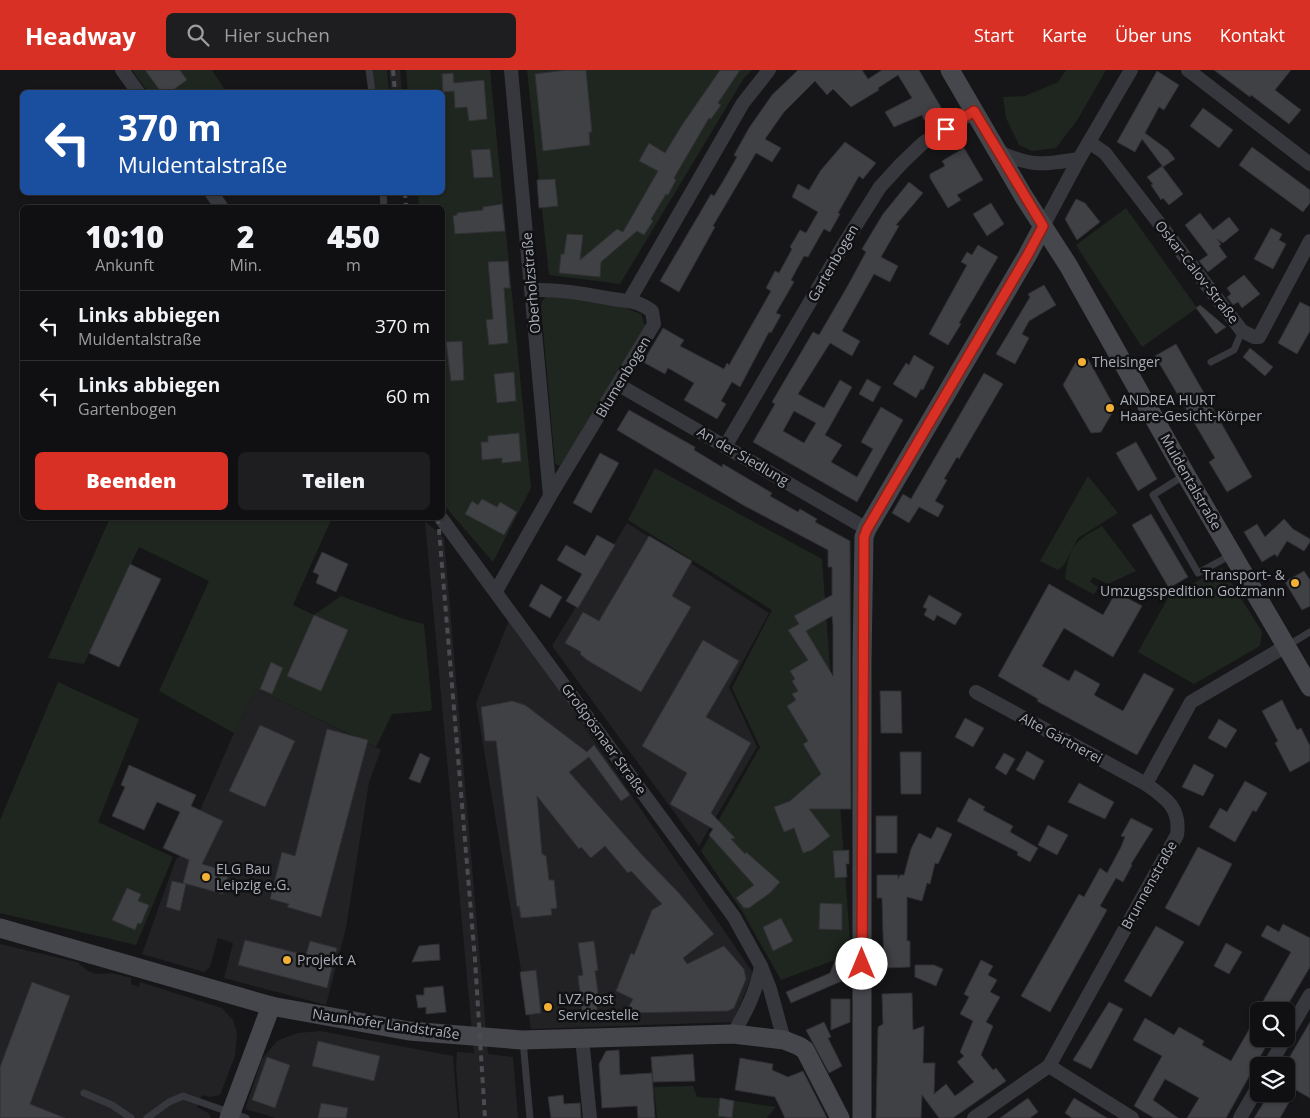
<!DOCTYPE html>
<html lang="de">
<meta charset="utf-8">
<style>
:root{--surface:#101012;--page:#1e1e20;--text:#f1f3f6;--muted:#9c9d9f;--line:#303032;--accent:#d93025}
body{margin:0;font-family:"Open Sans",sans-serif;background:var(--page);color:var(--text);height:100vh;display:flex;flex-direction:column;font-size:19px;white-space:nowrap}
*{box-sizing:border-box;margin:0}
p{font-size:16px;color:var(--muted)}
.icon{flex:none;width:28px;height:28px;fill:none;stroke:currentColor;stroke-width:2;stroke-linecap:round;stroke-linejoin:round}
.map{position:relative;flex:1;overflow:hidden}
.drawer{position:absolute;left:20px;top:135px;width:425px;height:315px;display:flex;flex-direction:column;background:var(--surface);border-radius:8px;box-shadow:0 1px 4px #0004,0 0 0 1px var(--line)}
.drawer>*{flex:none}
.banner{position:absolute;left:20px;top:20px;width:425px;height:105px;border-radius:8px;box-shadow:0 1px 4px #0004,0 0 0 1px var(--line);background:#1a4fa0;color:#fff;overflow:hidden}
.tools{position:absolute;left:1250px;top:932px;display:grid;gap:10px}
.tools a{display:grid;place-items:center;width:45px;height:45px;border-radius:8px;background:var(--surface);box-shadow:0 1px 4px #0004,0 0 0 1px var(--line);font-size:25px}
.pin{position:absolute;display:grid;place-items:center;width:42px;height:42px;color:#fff;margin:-21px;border-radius:10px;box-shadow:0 2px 8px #0006}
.me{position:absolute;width:55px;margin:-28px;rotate:0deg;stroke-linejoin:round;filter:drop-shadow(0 0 4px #0008)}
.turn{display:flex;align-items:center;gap:18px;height:105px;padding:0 15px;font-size:22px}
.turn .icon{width:65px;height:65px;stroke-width:2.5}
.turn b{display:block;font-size:35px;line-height:42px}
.eta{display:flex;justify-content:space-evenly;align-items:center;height:85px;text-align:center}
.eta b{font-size:30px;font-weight:800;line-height:35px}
.button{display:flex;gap:10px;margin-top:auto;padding:10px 15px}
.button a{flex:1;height:58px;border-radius:8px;background:var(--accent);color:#fff;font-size:20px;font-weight:800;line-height:58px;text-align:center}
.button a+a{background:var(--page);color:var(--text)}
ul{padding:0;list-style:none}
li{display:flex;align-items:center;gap:15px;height:70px;padding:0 15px;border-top:1px solid var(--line)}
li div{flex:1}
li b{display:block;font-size:19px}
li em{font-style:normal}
header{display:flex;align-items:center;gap:30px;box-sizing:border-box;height:70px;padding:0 25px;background:var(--accent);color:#fff}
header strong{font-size:24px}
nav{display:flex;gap:28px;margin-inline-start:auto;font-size:18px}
.search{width:350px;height:45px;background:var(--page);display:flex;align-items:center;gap:12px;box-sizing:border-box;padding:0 18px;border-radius:8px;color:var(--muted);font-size:19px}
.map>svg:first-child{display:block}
</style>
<header>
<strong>Headway</strong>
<div class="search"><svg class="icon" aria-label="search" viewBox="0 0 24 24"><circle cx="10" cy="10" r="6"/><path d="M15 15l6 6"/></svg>Hier suchen</div>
<nav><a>Start</a><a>Karte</a><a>Über uns</a><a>Kontakt</a></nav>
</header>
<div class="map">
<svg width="1310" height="1048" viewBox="0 0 1310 1048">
<rect width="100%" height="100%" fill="#161618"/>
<!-- built -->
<g fill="#222225">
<path d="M389 0H400L402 22H391Z"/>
<path d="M425 451 444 468 488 984 513 987 518 1048H460L456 996 457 982 474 983Z"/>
<path d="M627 453 769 543 729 617 757 677 699 776 552 576Z"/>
<path d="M510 548 753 903 733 952 531 959 476 633Z"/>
<path d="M256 619 381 680 369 712 346 858 326 935 224 908 233 873 218 868 210 897 204 902 142 884 176 789 180 786 234 663Z"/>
<path d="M0 874 77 892 88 901 96 904 112 903 131 908V914L139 917 140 912 222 938 233 950 237 963 235 986 220 1025 209 1027 202 1025 197 1037 208 1043 211 1048H0Z"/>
<path d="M320 961 453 986 458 1048H276L245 1039 262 989 277 971 297 963Z"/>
</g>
<!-- green -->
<g fill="#1e261f">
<path d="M132 0H212L226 22H148Z"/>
<path d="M372 0H387L389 22H374Z"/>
<path d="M406 0H490L531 418 493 492 443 434 442 138 419 137 418 123 442 122V22H408Z"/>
<path d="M527 0H752L744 8 620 214 549 205Z"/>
<path d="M1066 0H1106L1078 49 1056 78 1032 81 1019 75 1006 48 1003 27 1025 26 1058 12Z"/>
<path d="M1126 138 1197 238 1142 277 1076 175Z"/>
<path d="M546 227C577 224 612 232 641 244L645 256 560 396 555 394 541 236 542 231Z"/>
<path d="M655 398 822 489 851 884 781 910 742 841 701 781 760 677 732 618 772 540 628 450Z"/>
<path d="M1088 406 1118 443 1078 468 1064 495 1058 500 1040 491Z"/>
<path d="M110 448H332L293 535 314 545 341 526 404 549 424 554 432 638 430 641 392 644 376 677 256 619 234 663 159 621 209 511 139 477 84 594 48 588Z"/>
<path d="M1102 456 1136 501 1108 514 1093 507 1090 512 1098 517 1095 523 1093 524 1065 509C1069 475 1075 471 1102 456Z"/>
<path d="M1222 498 1262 562 1260 576 1194 614 1138 582 1169 526Z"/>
<path d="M58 612 139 649 98 752 173 787 136 875 0 843V750Z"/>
<path d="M693 1016 697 1027 716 1028 776 1037 767 1048H657L654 1017Z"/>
</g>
<!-- building -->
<g fill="#404145" stroke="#303034" fill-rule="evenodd">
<path d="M145 0H180L187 10 170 22H161Z"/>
<path d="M566 0H586L592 62H589L590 75 543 81 535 4Z"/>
<path d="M720 0H740L718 33 721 35 711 49 709 48 674 108 676 110 668 125 666 124 651 149 653 151 644 165 637 161 601 192 600 207 559 203 561 184H564L567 164 583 165 580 190 617 159 623 162 658 101 639 91 649 73 665 83 682 55Z"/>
<path d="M798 0H862L868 9 882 0H919L942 39 924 50 922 45 894 57 885 42 912 28 898 5 878 18 879 20 851 37 833 19 827 25 815 11 784 42 765 69 781 78 772 92 756 83 713 156 715 157 679 222 660 211 711 124 714 126 722 113 737 87 734 85 749 58 772 25Z"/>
<path d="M1214 0H1291L1275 20 1301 40 1289 54 1251 25 1250 27Z"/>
<path d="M1157 1 1179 15 1164 40 1159 37 1145 63 1168 80 1175 89 1163 97 1142 69 1135 82 1117 72Z"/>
<path d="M453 3 454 13 484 10 487 49 469 51 467 37 455 38 454 21 443 22 442 4Z"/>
<path d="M1203 38 1233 60 1219 78 1190 56Z"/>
<path d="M845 72 876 93 863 109 859 106 838 143 840 144 830 162 824 159 808 187 804 186 791 210 794 212 776 243 781 245 771 263 769 262 740 317 732 312 721 331 726 334 717 349 684 330 694 313 668 298 665 304 643 292 663 258 684 270 680 276 724 299 727 293 729 295 771 221 766 218 775 201 779 203 792 179 790 177 800 160 806 163 818 142 792 127 798 114 809 120 821 100Z"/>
<path d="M1252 77 1310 120V133L1303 142 1239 95Z"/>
<path d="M964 78 983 110 957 125 961 130 948 138 930 108V104L945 96 942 91Z"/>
<path d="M490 79 493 107 474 108 471 80Z"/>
<path d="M1162 96 1183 124 1169 135 1163 128 1161 130 1151 115 1153 114 1147 107Z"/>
<path d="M555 109 558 136 539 138 537 110Z"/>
<path d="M909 112 923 123 896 155 899 156 881 187 898 196 890 212 874 204 842 261 860 271 852 286 830 273 798 324 824 338 840 310 852 317 825 365 842 375 831 392 857 407 873 379 861 372 881 337 903 350 857 432 753 372 775 334 772 332 813 262 819 265 847 217 866 182 862 179 883 144ZM794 341 816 353 804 373 783 361Z"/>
<path d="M1076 129 1085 133 1100 152 1077 170 1065 149Z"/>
<path d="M991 133 1004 154 987 166 973 144Z"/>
<path d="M502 134 505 161 455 164 453 146 457 145V143L483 140V137Z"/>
<path d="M1200 143 1213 160 1229 147 1239 160 1223 173 1217 169 1221 174 1219 176 1227 187 1208 202 1199 191 1208 185 1185 155Z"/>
<path d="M1271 158 1282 164 1279 170 1286 174 1273 199 1254 189Z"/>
<path d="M978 175 998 187 959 253 961 254 948 275 929 264 967 195 961 192 967 182 972 185Z"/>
<path d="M508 191 510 218H504L508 273 489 275 486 250 493 249 488 192Z"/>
<path d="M1244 205 1260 224 1242 238 1238 232 1233 235 1227 227 1231 224 1227 218Z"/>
<path d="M1044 215 1056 235 1029 251 1022 264 1029 268 1015 294 996 284 1030 227 1028 224Z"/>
<path d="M1300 232 1310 237V261L1297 284 1278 273Z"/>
<path d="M1200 235 1226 257 1216 264 1196 238Z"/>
<path d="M462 271 464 310 451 311 446 272Z"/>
<path d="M1176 274 1252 407 1227 422 1209 392 1215 388 1155 286Z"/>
<path d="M1250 278 1273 297 1265 306 1243 287Z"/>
<path d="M914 285 934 297 923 320 921 319 916 328 893 314 906 293 909 295Z"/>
<path d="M1088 289 1115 338 1101 362 1091 363 1063 315 1077 290Z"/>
<path d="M514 302 516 331 497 333 494 304Z"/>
<path d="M984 303 1003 314 959 389 957 387 944 409 947 410 935 431 944 436 938 447 919 437 909 453 892 443 903 424 911 429Z"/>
<path d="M867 309 881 317 873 332 859 324Z"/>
<path d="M629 340 695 377 694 380 722 397 723 394 772 423 770 426 798 442 800 439 817 449 815 452 850 471 851 739H809L830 766 812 780 803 783 794 758 784 762 774 737 790 731 821 704 803 674 808 671 787 636 796 630 792 624 798 621 792 611 795 609 790 601 808 590 788 560 799 554 794 546 832 525V497H828V480L743 435 617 360ZM832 546 833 555V606L806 561Z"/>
<path d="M519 363 521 391 502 393V388L482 390 481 372H488V366Z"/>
<path d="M1136 372 1157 409 1138 421 1116 383Z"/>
<path d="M600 383 619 393 591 443 573 433Z"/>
<path d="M482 429 497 437 500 432 517 442 504 465 465 444 472 431 478 435Z"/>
<path d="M1151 444 1188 507 1169 518 1132 455Z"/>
<path d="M1284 449 1293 459 1310 469V472L1304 481 1287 471 1277 487 1275 484 1262 492 1244 462 1257 454 1265 467Z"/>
<path d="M597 465 615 475 578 538 566 531 582 504 557 490 566 475 585 486Z"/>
<path d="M649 466 692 491 672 526 691 537 641 622 587 590 580 584 581 582 565 573 583 542 599 551Z"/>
<path d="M322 482 348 494 336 522 316 513 319 505 313 502Z"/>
<path d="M130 494 161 509 119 597 89 583Z"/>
<path d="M1304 501 1310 510V536L1302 540 1285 512Z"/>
<path d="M541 514 562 527 550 548 529 536Z"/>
<path d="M1049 514 1103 545 1116 522 1142 536 1113 587 1064 558 1042 596 1069 611 1075 600 1100 614 1094 625 1123 641 1144 603 1174 619 1137 685 1037 631 1038 629 998 606Z"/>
<path d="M929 525 962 544 955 555 937 545 934 551 924 545 927 539 923 537Z"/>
<path d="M314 545 348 560 321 621 287 606Z"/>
<path d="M703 570 739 591 706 647 751 673 711 743 735 768 731 769 745 784 746 782 780 812 770 823 749 838H744L736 828 754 815 709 765 713 759 670 734 687 703 642 676Z"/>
<path d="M271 592 283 598 272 624 260 619Z"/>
<path d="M880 621H901L902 663H881Z"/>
<path d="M1282 630 1297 660 1301 658 1310 676V691L1290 702 1275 673 1278 671 1262 641Z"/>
<path d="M512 631 525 635 587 682 594 675 630 725 621 731 589 687 569 702 643 786 678 822 714 864 683 888 687 894 724 876 744 899 746 909 734 938 728 941 625 943 633 929 616 921 631 883 634 885 652 840 662 834 631 801 628 803 605 776 591 788 581 777 579 779 537 726 542 784 546 786 549 810H554L557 838 551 839 552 845 521 848 519 836 517 837 496 671H485L481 637Z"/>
<path d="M965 648 984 658 973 677 955 667Z"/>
<path d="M1219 649 1237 660 1226 678 1208 668Z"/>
<path d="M260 655 295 671 265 737 229 721Z"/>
<path d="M327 659 368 670 321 847 287 837 289 834 270 829 282 782 295 786Z"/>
<path d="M1027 681 1044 691 1034 710 1016 700Z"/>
<path d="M900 682H921V724H901Z"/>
<path d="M420 683 430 688 420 713 409 709Z"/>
<path d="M1004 683 1015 689 1006 705 995 698Z"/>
<path d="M1194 694 1214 705 1203 726 1182 717Z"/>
<path d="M129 695 196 725 191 736 223 751 202 794 229 802 223 824 183 813 189 790 163 778 180 742 157 732 144 760 112 746 125 717 121 715Z"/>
<path d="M1245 711 1267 723 1256 742 1253 740 1235 772 1209 757 1220 738 1227 742Z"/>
<path d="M1079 713 1114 732 1105 749 1068 732Z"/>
<path d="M969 728 985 737 983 740 1013 756 1010 762 1038 778 1030 792 1017 785 1018 782 957 751Z"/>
<rect x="876" y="746" width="21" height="37"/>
<path d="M1131 748 1153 759 1131 794 1132 795 1123 812 1116 808 1100 836 1107 840 1050 942 1021 926 1079 824 1084 827 1100 798 1107 803 1121 777 1125 767 1121 766Z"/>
<path d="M1048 755 1068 765 1057 785 1038 775Z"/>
<path d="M937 757 952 764 938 794 935 793 930 814 927 813 922 831 907 827V871H910V897L884 898 882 828H877V805H898V809L900 805H904L911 779 919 763 931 769Z"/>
<path d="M1198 777 1232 794 1199 856 1165 838Z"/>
<path d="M849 780V794H846L847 807 835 808 833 781Z"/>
<path d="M172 811 186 814 180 841 166 837Z"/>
<path d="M127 818 141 824 138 831 149 835 141 854 138 853 135 860 112 850Z"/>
<path d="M820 833 842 834V860L819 859Z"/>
<path d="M781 848 793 871 773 881 763 857Z"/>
<path d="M1283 854 1310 868V897L1284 941H1260L1264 934 1262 933 1291 882 1261 866 1267 855 1279 862Z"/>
<path d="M1156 856 1184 872 1151 927 1124 911Z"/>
<path d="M245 870 306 885 310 871 337 878 327 918 238 895Z"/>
<path d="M594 871 598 900 595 901 599 930H596L598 946 583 948 578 906 583 905 578 873Z"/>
<path d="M1226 873 1242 882 1229 904 1214 896Z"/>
<path d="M439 874 440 890 412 892 419 876Z"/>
<path d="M836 888H851V907L791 933 786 922 830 903Z"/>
<path d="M981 890 993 896 988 905 997 910 990 922 1000 927 986 952 993 956 981 985 993 1000 996 998 1006 1011 953 1048H939L922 1025 921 1048H876L878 957 883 954 882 924 912 923 913 960 924 956 923 993H935L934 1024 946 1014 955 1026 974 1012 957 992 964 986 960 982 973 951 960 944 969 927 964 924Z"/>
<path d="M915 895H934L943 899 936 916 915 907Z"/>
<path d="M536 900 541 943 526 945 520 902Z"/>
<path d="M32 912 70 926 30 1034 65 1048H0V997Z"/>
<path d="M443 916 446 942 426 944V937L418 938 416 925H424V918Z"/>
<path d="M831 929H850V952L831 960Z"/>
<path d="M1109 932 1123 939 1091 999 1073 990Z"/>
<path d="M1145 948 1174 965 1179 957 1204 971 1202 975 1231 991 1251 956 1259 960V969H1270L1226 1048H1187L1199 1028 1165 1009 1153 1030 1178 1048H1154L1134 1036 1162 986 1133 970Z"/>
<path d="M824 952 831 967 828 968 842 996 829 1003 806 960Z"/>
<path d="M1310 952V1028L1296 1020 1280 1048H1254L1269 1024H1286V993Z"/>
<path d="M318 971 380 986 374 1011 312 996Z"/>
<path d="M619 980 620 1005 652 1003 655 1048H638L637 1036 602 1038 599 994 606 981Z"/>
<path d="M693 984 695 1011 653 1012 651 987Z"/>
<path d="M267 987 290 995 275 1038 252 1030Z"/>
<path d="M740 988 773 994 772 1000 788 1007 803 1001 827 1048H785L775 1027 735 1020Z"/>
<path d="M563 1025 564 1034 580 1033 581 1048H551L548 1027Z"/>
<path d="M720 1028 734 1031 732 1048 718 1046Z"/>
<path d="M1028 1028 1038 1042 1030 1048H1000Z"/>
<path d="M1074 1028 1089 1037 1107 1048H1072L1065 1043Z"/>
<path d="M321 1033 348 1038 346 1048H318Z"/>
</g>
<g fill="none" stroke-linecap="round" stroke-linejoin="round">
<!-- lane -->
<g stroke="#37383d" stroke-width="7">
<path d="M369 0 372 22"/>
<path d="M383 122 384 138"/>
<path d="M1211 292 1234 280 1242 261"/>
<path d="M1185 405 1153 425 1198 503 1231 485"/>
<path d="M1287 576 1310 562"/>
<path d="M523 971 530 1048"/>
<path d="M84 1023 112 1035 131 1048"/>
<path d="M147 1048 169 1032 183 1026 246 1048"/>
</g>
<!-- street -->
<g stroke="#37383d" stroke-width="14">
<path d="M122 0 138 22"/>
<path d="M511 0 550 426"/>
<path d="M1188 0 1310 94"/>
<path d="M1089 72 1105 83 1242 261 1254 267H1259L1310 171"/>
<path d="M997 81C1031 97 1043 95 1079 89"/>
<path d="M211 122 222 138"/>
<path d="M1043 156 1079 89 1131 0"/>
<path d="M630 229 743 33 769 0"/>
<path d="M619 315 867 459"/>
<path d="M726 375 844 174 880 117 901 94 923 73 975 41"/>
<path d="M441 448 734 847 761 896 770 919 784 970"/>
<path d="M496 521 550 426 654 254 652 241C636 230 631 232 613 229 585 224 560 219 532 220"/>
<path d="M976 622 1146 714"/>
<path d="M733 964C746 942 756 922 761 897"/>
<path d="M1286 966 1310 925"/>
<path d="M582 968 590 1048"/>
<path d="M1049 996 1177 765C1181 738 1166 728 1146 714L1191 632 1286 576"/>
<path d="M1269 996 1285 969"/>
<path d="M974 1048 1049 996 1132 1048"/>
<path d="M1240 1048 1259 1015"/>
</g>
<!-- secondary -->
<g stroke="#45474d" stroke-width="19">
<path d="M950 0 1024 127 1068 195 1186 405 1310 617"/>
<path d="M0 858 271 936 409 961 522 970 733 964 784 970 799 976 805 980 840 1048"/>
<path d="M229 1048 271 936"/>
<path d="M862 1048V591L864 467 867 459 1027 186 1043 156"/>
</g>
<!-- rail -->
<g stroke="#4a4c52" stroke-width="4" stroke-dasharray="6 5" stroke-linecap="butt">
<path d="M393 0 395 22"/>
<path d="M405 122 406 138"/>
<path d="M438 448 475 890 485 1048"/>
</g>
</g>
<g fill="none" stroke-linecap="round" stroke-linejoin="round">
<defs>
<path id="route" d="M862 894 864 467 867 459 1027 186 1043 156 974 41 946 59"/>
</defs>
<!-- route casing -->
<use href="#route" stroke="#8d1f18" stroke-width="12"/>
<!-- route -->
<use href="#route" stroke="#d93025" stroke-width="9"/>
</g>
<!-- markers -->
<g fill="#f2b134" stroke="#111113" stroke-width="2">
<circle cx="1082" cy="292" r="5"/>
<circle cx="1110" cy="338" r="5"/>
<circle cx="1295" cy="513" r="5"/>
<circle cx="206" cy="807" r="5"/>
<circle cx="287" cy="890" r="5"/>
<circle cx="548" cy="937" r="5"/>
</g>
<g text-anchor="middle" stroke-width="5" stroke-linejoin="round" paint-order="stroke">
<!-- street labels -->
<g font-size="14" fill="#a8adb8" stroke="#111113">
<text transform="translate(833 193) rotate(-60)" y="5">Gartenbogen</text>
<text transform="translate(1197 202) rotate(52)" y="5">Oskar-Calov-Straße</text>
<text transform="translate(531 213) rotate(-95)" y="5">Oberholzstraße</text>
<text transform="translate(623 307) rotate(-59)" y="5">Blumenbogen</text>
<text transform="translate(743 386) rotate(30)" y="5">An der Siedlung</text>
<text transform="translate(1191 412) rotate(60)" y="5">Muldentalstraße</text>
<text transform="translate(1061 668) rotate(28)" y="5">Alte Gärtnerei</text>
<text transform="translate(604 669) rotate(54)" y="5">Großpösnaer Straße</text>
<text transform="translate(1149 815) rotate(-61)" y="5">Brunnenstraße</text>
<text transform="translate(386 954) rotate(8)" y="5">Naunhofer Landstraße</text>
</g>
<!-- poi labels -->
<g font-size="14" fill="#a8adb8" stroke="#111113" text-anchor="start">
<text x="1092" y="297">Theisinger</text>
<text x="1120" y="335">ANDREA HURT<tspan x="1120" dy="16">Haare-Gesicht-Körper</tspan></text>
<text x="1285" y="510" text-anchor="end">Transport- &amp;<tspan x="1285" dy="16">Umzugsspedition Gotzmann</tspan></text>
<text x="216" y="804">ELG Bau<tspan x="216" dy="16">Leipzig e.G.</tspan></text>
<text x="297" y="895">Projekt A</text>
<text x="558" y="934">LVZ Post<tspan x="558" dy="16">Servicestelle</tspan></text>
</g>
</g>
</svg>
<div class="tools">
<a><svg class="icon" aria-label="search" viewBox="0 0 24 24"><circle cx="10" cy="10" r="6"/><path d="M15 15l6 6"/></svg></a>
<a><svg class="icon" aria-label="layers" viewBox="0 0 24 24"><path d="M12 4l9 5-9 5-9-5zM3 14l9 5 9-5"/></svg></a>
</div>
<div class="pin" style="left:946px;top:59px;background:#d93025"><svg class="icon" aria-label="arrive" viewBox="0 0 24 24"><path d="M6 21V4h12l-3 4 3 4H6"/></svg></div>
<svg class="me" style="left:862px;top:894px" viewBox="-20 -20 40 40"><circle r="19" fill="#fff"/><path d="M0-13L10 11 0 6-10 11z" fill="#d93025"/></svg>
<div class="banner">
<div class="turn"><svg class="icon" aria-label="left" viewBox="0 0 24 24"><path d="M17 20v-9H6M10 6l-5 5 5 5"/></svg><div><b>370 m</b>Muldentalstraße</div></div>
</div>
<section class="drawer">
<div class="eta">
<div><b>10:10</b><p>Ankunft</p></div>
<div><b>2</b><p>Min.</p></div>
<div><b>450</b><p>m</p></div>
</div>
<ul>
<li><svg class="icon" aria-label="left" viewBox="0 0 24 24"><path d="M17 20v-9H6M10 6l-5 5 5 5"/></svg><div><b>Links abbiegen</b><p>Muldentalstraße</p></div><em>370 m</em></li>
<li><svg class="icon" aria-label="left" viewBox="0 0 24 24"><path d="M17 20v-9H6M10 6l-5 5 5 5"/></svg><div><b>Links abbiegen</b><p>Gartenbogen</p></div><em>60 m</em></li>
</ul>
<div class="button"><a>Beenden</a><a>Teilen</a></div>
</section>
</div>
